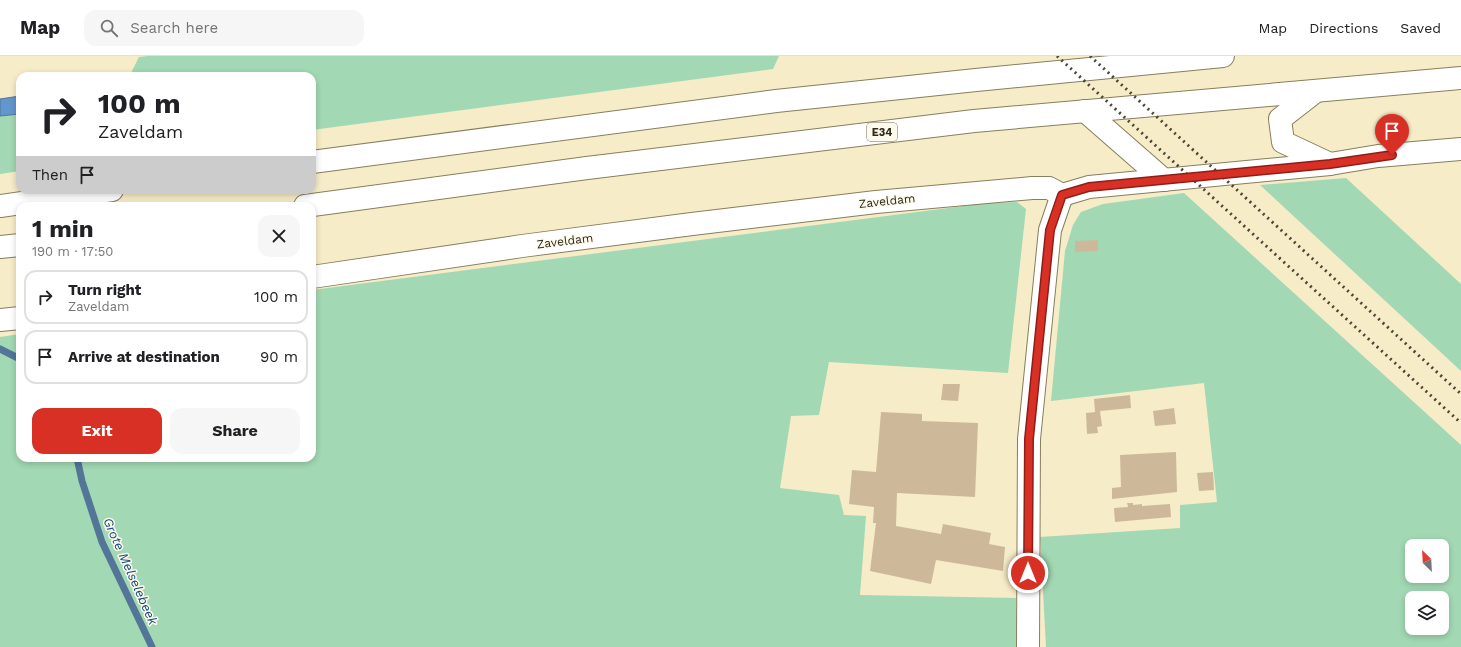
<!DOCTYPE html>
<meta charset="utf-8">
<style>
:root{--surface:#fff;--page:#f6f6f6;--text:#202124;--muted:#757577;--line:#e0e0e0;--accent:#d93025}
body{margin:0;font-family:"Work Sans",sans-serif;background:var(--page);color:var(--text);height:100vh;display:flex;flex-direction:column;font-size:15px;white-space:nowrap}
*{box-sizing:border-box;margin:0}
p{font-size:13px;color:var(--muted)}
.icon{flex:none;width:22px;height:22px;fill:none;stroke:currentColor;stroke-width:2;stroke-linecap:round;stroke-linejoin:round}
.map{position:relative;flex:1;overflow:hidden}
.drawer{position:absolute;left:16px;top:146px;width:300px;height:260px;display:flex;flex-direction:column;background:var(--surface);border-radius:12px;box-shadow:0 2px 6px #0003}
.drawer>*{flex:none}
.banner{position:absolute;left:16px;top:16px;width:300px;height:122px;border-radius:12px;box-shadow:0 2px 6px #0003;background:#fff;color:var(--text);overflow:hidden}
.needle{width:26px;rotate:336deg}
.tools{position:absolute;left:1405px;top:483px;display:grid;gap:8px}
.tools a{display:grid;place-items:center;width:44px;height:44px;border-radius:8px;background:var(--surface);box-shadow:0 2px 6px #0003;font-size:20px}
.pin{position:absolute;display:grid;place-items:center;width:34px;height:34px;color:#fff;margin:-41px -17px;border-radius:50% 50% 50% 0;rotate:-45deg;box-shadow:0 0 4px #0007}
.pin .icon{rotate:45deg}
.me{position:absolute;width:44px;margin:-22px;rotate:0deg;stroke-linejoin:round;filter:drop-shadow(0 0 3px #0008)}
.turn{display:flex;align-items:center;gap:14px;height:84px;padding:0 16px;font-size:18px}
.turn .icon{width:52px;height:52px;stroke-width:2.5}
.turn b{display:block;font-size:28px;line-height:34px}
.then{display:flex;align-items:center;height:38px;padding:0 16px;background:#0003;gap:8px;font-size:15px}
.round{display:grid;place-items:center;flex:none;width:42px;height:42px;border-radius:12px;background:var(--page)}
.head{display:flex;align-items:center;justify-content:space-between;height:68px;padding:0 16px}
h1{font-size:24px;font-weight:700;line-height:30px}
.cta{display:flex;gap:8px;margin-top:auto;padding:8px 16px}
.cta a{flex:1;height:46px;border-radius:12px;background:var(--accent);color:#fff;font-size:16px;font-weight:700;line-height:46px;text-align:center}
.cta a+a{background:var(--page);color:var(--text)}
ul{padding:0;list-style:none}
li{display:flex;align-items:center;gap:12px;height:54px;margin:0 8px 6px;padding:0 8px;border:2px solid var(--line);border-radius:12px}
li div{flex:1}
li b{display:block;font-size:15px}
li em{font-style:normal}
header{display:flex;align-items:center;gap:24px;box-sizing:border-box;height:56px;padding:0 20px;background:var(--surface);border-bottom:1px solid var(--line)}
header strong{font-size:19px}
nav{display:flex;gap:22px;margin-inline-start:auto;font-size:14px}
.search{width:280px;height:36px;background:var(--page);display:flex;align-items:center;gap:10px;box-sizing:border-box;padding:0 14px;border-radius:12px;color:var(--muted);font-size:15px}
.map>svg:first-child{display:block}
</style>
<header>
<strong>Map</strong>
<div class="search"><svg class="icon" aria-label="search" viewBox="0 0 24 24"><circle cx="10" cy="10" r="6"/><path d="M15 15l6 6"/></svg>Search here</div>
<nav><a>Map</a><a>Directions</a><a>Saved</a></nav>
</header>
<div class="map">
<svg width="1461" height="591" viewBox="0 0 1461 591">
<rect width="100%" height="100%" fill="#f6ecc8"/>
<!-- green -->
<g fill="#a2d8b3" fill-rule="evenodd">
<path d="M148 0H779L773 13 312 74V20H132L131 17 139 1Z"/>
<path d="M20 58V115L0 118V60Z"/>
<path d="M1346 122 1461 228V315L1260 129Z"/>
<path d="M1184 137 1461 389V591H1046L1040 481 1180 472V449L1217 446 1204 327 1051 345 1065 195 1073 169 1081 156 1103 148ZM1412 490H1442V520H1412ZM1412 542H1442V572H1412Z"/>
<path d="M1017 146 1026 153 1008 317 829 306 819 359 791 360 780 432 839 439 844 459 866 460 860 539 1016 542 1018 591H0V281L20 278V402H312V234L987 147Z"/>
</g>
<!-- water -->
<path fill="#6296ce" stroke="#527598" d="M20 40V58L0 60V43Z"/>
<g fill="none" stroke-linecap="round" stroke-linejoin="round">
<!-- stream -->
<g stroke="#527598" stroke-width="7">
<path d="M0 293 20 303"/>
<path d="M77 402 82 425 102 486 152 591"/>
</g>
</g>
<!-- building -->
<g fill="#cdb999">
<path d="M1098 184V195L1075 196V185Z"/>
<path d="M943 328H960L958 345 941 344Z"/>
<path d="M1130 339 1131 352 1100 355 1102 370 1097 371 1098 377 1087 378 1086 357 1095 356 1094 343Z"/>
<path d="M1174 352 1176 368 1155 370 1153 355Z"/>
<path d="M881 356 922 358V365L978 367 975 441 897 437 896 470 941 478 943 468 991 477 989 488 1005 491 1003 515 936 504 931 528 870 515 876 467H873L874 451 849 448 852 414 876 416Z"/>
<path d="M1176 396 1177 436 1112 443V432L1121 431 1120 399Z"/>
<path d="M1213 416 1214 434 1199 435 1197 417Z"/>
<path d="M1127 447H1133V449L1142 448V450L1170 448 1171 461 1115 466 1114 452 1128 451Z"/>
</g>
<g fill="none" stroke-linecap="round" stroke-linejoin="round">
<defs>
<g id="minor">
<path d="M312 221 522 190 692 168 876 146 1032 132H1049L1062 139 1089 131 1330 108 1378 100 1461 93"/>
<path d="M0 264 20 262"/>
<path d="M1028 591 1029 383 1050 174 1062 139"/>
</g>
<g id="highway">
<path d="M1316 35 1280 63 1283 86 1330 108"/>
<path d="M1085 55 1164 124"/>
<path d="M312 106 776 45 976 24 1223 0"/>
<path d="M0 150 112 134"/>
<path d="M305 150 587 112 974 65 1461 22"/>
<path d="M0 191 20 189"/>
</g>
</defs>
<!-- minor casing -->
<use href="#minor" stroke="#877e5d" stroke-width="24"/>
<!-- highway casing -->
<use href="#highway" stroke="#877e5d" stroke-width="24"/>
<!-- minor -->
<use href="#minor" stroke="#fff" stroke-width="22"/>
<!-- highway -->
<use href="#highway" stroke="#fff" stroke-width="22"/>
<!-- rail -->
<g stroke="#4a4635" stroke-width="3" stroke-dasharray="2 4" stroke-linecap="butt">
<path d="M1057 0 1461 367"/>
<path d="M1090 0 1461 338"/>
</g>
</g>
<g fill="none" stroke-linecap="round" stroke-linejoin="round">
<defs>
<path id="route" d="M1028 517 1029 383 1050 174 1062 139 1089 131 1330 108 1392 99"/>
</defs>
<!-- route casing -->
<use href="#route" stroke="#8d1f18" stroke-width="10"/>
<!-- route -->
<use href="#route" stroke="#d93025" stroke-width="7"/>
</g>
<g text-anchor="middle" stroke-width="3" stroke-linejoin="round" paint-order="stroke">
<!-- shield labels -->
<rect fill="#fdf9eb" stroke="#6b6759" stroke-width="1" x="867" y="67" width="30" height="18" rx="3"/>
<g font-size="11" font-weight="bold" fill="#2c291b">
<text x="882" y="80">E34</text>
</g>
<!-- street labels -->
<g font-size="12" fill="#2c291b" stroke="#fdf9eb">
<text transform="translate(887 145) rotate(-6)" y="4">Zaveldam</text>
<text transform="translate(565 185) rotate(-7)" y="4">Zaveldam</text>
</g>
<!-- water labels -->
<g font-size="13" font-style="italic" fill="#144b80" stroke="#fdf9eb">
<text transform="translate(131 515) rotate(66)" y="5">Grote Melselebeek</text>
</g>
</g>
</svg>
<div class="tools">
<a><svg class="needle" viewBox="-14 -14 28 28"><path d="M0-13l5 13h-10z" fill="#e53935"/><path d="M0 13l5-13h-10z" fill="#757577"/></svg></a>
<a><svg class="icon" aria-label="layers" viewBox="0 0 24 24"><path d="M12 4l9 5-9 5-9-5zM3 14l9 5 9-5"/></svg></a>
</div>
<div class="pin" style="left:1392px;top:99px;background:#d93025"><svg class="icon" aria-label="arrive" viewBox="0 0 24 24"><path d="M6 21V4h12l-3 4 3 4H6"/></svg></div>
<svg class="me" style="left:1028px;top:517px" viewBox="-20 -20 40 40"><circle r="17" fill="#d93025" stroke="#fff" stroke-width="3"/><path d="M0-11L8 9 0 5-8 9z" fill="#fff"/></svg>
<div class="banner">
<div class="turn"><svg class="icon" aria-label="right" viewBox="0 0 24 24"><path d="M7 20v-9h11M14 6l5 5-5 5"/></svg><div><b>100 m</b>Zaveldam</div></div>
<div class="then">Then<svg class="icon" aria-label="arrive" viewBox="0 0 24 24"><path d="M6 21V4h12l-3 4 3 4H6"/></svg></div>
</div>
<section class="drawer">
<div class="head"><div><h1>1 min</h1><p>190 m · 17:50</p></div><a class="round"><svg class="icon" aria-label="close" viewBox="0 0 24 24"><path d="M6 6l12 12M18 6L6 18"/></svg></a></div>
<ul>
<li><svg class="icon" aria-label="right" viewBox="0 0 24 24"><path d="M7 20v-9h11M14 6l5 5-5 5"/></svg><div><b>Turn right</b><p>Zaveldam</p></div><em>100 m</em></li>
<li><svg class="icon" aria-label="arrive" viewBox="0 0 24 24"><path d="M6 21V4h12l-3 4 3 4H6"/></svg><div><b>Arrive at destination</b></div><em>90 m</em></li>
</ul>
<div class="cta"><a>Exit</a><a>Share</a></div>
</section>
</div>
